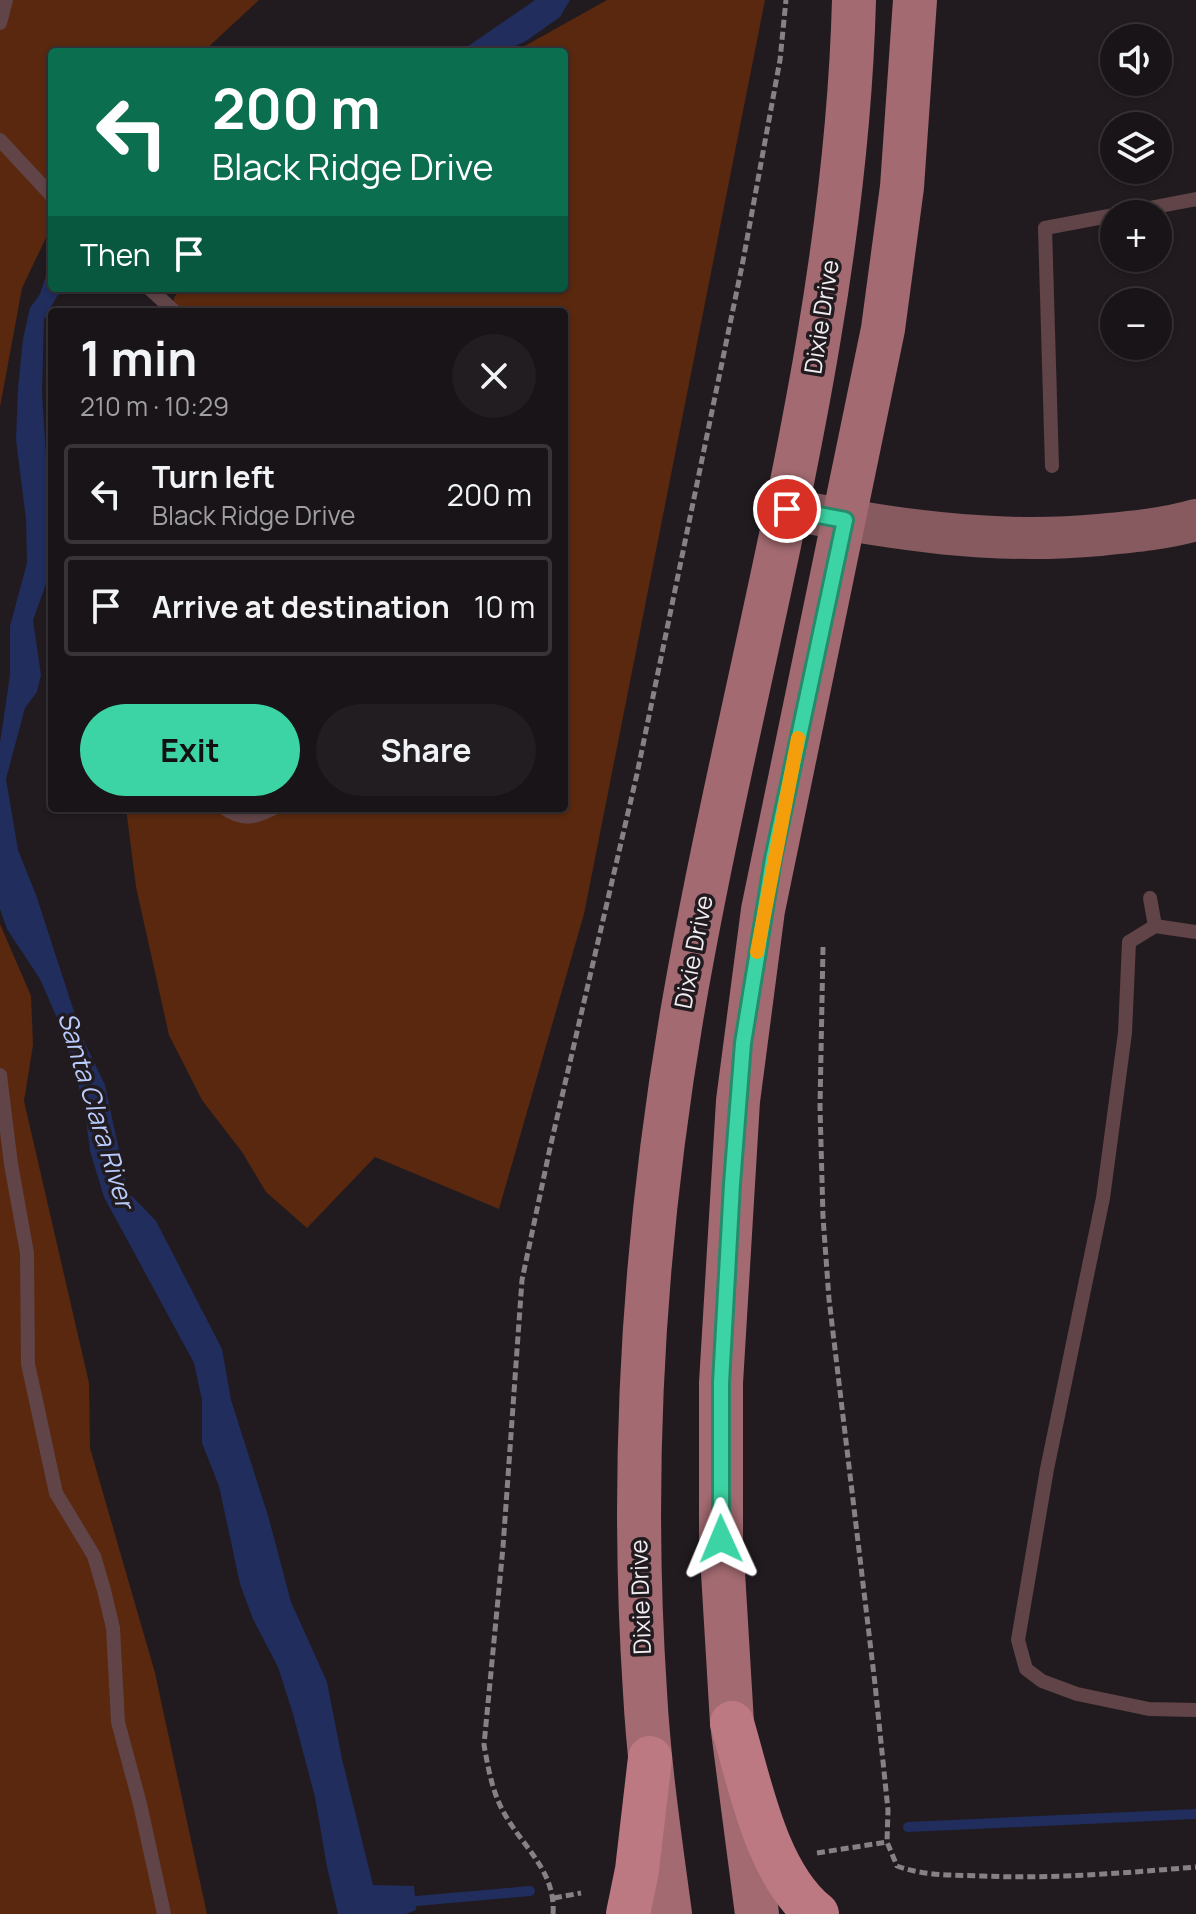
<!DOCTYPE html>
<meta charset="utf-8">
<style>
:root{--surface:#191417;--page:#221d20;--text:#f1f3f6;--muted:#9f9ea1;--line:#373336;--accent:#3cd4a4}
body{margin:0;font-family:Manrope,sans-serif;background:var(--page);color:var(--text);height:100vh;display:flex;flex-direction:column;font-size:30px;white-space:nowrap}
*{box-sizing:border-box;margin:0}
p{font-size:26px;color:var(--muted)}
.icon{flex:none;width:44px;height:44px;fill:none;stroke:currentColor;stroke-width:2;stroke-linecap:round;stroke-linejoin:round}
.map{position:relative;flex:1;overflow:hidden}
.drawer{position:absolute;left:48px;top:308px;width:520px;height:504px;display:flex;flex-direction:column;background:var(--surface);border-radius:8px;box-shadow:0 2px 6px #0004,0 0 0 2px var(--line)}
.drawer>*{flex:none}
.hud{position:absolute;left:48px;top:48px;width:520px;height:244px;border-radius:8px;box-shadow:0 2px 6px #0004,0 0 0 2px var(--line);background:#0b6e4f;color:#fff;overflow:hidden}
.buttons{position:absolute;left:1100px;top:24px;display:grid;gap:16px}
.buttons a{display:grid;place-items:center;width:72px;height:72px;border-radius:50%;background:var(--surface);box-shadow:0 2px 6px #0004,0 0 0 2px var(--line);font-size:40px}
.pin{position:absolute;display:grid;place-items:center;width:68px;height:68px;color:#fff;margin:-34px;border:4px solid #fff;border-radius:50%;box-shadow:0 2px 8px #0007}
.me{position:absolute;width:88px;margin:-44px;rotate:359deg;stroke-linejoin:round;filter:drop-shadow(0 0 6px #0008)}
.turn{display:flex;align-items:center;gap:28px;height:168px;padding:0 32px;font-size:36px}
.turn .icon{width:104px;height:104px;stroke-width:2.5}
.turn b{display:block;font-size:56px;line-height:68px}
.then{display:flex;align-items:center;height:76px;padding:0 32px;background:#0003;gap:16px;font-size:30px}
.round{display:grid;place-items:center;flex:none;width:84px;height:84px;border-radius:42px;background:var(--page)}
.overview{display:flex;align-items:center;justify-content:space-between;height:136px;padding:0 32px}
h1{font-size:48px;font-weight:700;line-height:60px}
.primary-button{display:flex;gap:16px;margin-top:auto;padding:16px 32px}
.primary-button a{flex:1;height:92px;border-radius:48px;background:var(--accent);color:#111;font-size:32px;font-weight:700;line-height:92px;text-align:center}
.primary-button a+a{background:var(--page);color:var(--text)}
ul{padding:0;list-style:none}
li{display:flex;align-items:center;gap:24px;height:100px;margin:0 16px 12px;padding:0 16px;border:4px solid var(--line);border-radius:8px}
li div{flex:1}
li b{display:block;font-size:30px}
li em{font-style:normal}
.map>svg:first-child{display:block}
</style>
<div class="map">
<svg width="1196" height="1914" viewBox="0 0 1196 1914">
<rect width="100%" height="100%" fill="#211b1f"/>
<!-- green -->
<g fill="#59280f">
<path d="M0 0H259L203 52H52V225L22 288 0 407Z"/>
<path d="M607 0H765L584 914 499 1209 375 1157 307 1228 266 1192 242 1152 202 1100 169 1035 136 887 126 808H564V312H169L175 296 181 288H564V52H514Z"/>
<path d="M0 924 31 996 33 1045 24 1101 89 1383 90 1448 155 1673 207 1914H0Z"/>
</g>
<!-- water -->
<g fill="#202d5d">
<path d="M535 0H570L560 17 526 41 503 52H452L464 49Z"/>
<path d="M52 257V288H72L57 296 44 320 42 393 48 485 50 573 33 620 41 675 37 692 25 708 6 779 18 850 36 895 83 1039 105 1085 128 1192 156 1221 222 1349 231 1400 269 1519 291 1602 327 1682 342 1759 373 1885 414 1886 416 1910 406 1914H338L327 1867 315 1797 293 1714 278 1667 253 1619 240 1584 219 1486 202 1443V1400L194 1363 104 1197 90 1151 85 1111 72 1061 57 1018 40 979 7 929 0 909V743L10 675V626L27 563 26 519 16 440 18 388 23 339 30 308 40 294Z"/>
</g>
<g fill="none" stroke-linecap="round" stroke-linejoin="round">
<!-- stream -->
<g stroke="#202d5d" stroke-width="10">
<path d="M908 1827 1196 1814"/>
<path d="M405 1902 530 1891"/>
</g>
<!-- path -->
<g stroke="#878185" stroke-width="5" stroke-dasharray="8 4" stroke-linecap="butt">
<path d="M823 947 820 1107 823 1217 829 1299 875 1684 888 1810 887 1842 897 1866C925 1876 952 1875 982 1876 1053 1879 1124 1873 1196 1867"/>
<path d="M817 1853 887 1842"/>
<path d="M554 1898 581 1893"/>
<path d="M553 1914C556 1870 522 1847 503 1811 492 1791 488 1767 484 1745L503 1547 522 1280 550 1148 637 774 743 261 780 60 786 0"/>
</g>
<!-- lane -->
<g stroke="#604447" stroke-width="14">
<path d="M0 23 6 0"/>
<path d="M0 140 52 196"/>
<path d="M1118 214 1196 199"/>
<path d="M149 288 175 312"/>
<path d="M1052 466 1045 228 1114 215"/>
<path d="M224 808C243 821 254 818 274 808"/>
<path d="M1150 898 1155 926"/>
<path d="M1196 932 1155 926 1129 942 1125 1033 1103 1198 1047 1469 1018 1640 1026 1669 1042 1681 1077 1694 1149 1709 1196 1710"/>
<path d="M0 1075 11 1164 27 1253 28 1364 56 1493 94 1556 104 1590 113 1628 118 1722 140 1804 164 1914"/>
</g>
<!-- secondary -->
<path stroke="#865a5f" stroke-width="42" d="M787 509C891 529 992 545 1099 535 1131 532 1165 529 1196 520"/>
<!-- primary -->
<g stroke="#a36a71" stroke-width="44">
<path d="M670 1914C660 1840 649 1766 645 1692 630 1466 644 1238 682 1014 740 676 845 345 854 0"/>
<path d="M757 1914 732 1723 721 1539V1383L738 1101 763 910 883 329 902 187 915 0"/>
</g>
<!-- highway -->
<g stroke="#bd7981" stroke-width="44">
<path d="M732 1723C750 1783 766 1873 817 1914"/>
<path d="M628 1914 637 1870 650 1758"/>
</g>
</g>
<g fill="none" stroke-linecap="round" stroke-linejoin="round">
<defs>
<path id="route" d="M721 1539V1383L732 1184 743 1043 773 859 845 520 787 509"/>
</defs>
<!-- route casing -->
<use href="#route" stroke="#278a6b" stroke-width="20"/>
<!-- route -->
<use href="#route" stroke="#3cd4a4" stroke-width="14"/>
<!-- slow -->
<path stroke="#f59e0b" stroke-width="14" d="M757 952 798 738"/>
</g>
<g text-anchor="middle" stroke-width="7" stroke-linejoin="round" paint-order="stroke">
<!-- street labels -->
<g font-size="24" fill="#f2edf1" stroke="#211b1f">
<text transform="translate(822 317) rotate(-81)" y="8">Dixie Drive</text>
<text transform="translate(694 952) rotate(-79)" y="8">Dixie Drive</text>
<text transform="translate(641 1597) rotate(-92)" y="8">Dixie Drive</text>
</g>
<!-- water labels -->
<g font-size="26" font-style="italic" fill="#b9cbfb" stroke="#211b1f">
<text transform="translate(96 1110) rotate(73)" y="9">Santa Clara River</text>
</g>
</g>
</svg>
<div class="buttons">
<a><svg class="icon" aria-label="sound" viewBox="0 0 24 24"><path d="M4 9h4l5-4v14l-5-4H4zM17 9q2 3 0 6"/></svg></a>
<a><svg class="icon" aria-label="layers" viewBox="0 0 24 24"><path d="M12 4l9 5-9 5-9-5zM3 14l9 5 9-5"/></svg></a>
<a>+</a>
<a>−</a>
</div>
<div class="pin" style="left:787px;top:509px;background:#d93025"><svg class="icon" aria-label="arrive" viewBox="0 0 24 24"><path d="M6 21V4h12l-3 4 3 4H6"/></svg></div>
<svg class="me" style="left:721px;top:1539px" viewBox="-20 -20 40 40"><path d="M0-17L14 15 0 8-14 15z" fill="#3cd4a4" stroke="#fff" stroke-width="4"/></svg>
<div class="hud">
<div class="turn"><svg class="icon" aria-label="left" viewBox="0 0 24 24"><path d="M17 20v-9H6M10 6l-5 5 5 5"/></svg><div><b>200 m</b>Black Ridge Drive</div></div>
<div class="then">Then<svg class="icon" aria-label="arrive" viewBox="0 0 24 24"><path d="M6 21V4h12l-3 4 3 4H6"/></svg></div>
</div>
<section class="drawer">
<div class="overview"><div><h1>1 min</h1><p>210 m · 10:29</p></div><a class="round"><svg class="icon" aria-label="close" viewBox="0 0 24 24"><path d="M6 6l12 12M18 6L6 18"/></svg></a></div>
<ul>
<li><svg class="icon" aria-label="left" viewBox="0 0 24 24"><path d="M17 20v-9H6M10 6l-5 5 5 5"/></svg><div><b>Turn left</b><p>Black Ridge Drive</p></div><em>200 m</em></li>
<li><svg class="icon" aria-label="arrive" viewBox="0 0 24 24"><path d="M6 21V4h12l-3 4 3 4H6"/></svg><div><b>Arrive at destination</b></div><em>10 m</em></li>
</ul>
<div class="primary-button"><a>Exit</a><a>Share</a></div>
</section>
</div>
